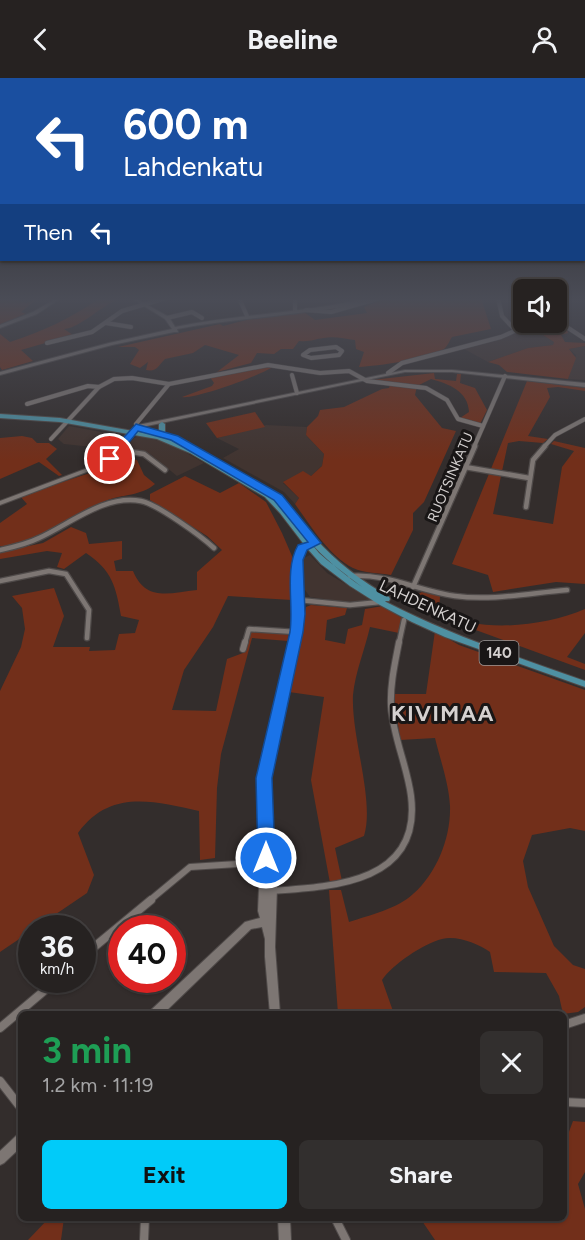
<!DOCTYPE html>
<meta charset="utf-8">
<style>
:root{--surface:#262221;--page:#322f2e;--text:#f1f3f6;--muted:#a4a4a5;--line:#423f3f;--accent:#01cbf9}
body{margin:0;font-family:Figtree,sans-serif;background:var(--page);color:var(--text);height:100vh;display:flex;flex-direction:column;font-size:22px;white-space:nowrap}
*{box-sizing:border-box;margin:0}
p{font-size:20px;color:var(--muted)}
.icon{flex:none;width:33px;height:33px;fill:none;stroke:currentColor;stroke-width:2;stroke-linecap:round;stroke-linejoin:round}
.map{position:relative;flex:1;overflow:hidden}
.side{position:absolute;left:18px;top:933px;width:549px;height:210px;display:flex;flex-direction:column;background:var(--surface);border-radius:9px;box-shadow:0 2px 4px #0004,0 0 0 2px var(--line)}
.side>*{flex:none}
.hud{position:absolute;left:0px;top:0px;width:585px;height:183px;box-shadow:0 2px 4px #0004,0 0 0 2px var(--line);background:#1a4fa0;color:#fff;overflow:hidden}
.tools{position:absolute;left:513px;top:201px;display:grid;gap:12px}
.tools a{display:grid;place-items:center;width:54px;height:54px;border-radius:9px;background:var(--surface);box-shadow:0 2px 4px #0004,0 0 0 2px var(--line);font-size:30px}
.speed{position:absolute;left:18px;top:837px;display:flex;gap:12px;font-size:30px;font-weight:700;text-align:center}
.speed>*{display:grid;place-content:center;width:78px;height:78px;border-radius:50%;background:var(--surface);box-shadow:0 2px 4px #0004,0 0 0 2px var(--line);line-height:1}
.speed small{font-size:15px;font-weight:400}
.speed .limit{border:9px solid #d22;background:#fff;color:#111}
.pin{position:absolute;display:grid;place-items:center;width:51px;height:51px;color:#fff;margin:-26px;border:3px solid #fff;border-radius:50%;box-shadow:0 2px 6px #0007}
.me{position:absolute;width:66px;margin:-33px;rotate:0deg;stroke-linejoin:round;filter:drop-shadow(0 0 4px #0008)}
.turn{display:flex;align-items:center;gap:21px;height:126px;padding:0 24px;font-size:27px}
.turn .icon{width:78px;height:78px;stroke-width:2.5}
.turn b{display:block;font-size:42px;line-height:51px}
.then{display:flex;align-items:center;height:57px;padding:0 24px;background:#0003;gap:12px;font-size:22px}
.round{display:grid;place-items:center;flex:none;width:63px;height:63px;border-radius:9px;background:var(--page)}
.overview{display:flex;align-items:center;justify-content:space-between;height:102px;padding:0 24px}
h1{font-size:36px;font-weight:700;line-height:45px;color:#1e9e55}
.button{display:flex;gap:12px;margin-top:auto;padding:12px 24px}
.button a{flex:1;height:69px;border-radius:9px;background:var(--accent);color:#111;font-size:24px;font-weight:700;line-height:69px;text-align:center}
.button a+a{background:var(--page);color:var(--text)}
header{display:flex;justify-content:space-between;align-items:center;height:78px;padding:0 24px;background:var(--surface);font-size:27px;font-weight:700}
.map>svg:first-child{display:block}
</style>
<header><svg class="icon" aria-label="back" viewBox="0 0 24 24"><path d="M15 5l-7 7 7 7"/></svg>Beeline<svg class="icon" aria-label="person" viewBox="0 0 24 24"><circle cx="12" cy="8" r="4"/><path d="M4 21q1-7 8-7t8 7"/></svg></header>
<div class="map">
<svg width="585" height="1162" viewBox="0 0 585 1162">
<rect width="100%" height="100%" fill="#332d2c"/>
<!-- built -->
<g fill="#413430">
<path d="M557 244 567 252 543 257 554 264 553 267 528 270 488 284 464 271 499 262 538 245Z"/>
<path d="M585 268V302L568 301 576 277 569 271Z"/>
<path d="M266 347 307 349 306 357 324 376 322 388 311 398 283 405 299 420 295 426 284 414 223 380 239 371 217 360Z"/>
<path d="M69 348 123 358 111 371 64 366 58 361Z"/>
<path d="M140 358 171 366 204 385 177 398 150 376 125 370 134 360Z"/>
<path d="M310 477 327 495 372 522 347 524 310 519 305 512 302 488 304 480Z"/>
</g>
<!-- green -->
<g fill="#722f1a">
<path d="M0 220H21L19 223 26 225 38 220 21 234 26 236 0 247Z"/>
<path d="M100 220H122C102 226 81 250 64 251L73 257 21 272 33 283 2 292 0 289V256L10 264C44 253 71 240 100 220Z"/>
<path d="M386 220H433L446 223 481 220 491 251 452 259C450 262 447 269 444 271 429 281 377 288 359 289L364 274 356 271 355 262C345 261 334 258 324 260 313 261 312 264 299 263L293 271H281L274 276 257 275 251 285 217 294 239 277 205 267 193 275 165 281C158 288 157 294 146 292L148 284 140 290 130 286 139 272 135 269H118L220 246 223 248 254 240 304 234 315 242 367 235 364 229Z"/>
<path d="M567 252 568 255 561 257 565 264 585 265V268L569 271 576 280 568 301 507 294 499 287 488 284 528 270 553 267 554 264 543 257Z"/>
<path d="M260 288H274C265 296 193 322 182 319L212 308 214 305 210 299Z"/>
<path d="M434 295 435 301 456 303 457 296H461L460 305 475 310 487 332 480 346 460 340 469 334C468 313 449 306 431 301L417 308 415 317 442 350 456 353 424 424 413 435V452L391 497C379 495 364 495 353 490 329 478 310 447 295 426L299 420 283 404 303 393 311 398 322 388 324 376 306 357 307 349 318 338 320 332 344 329 382 311 389 310 391 304 372 302Z"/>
<path d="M527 303 585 310V313L558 309 547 310 550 319 528 358 548 361 543 365 519 363 508 365 493 436 553 446 562 389 574 373 551 366 554 363 585 370V506L556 504 493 514 488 497 452 486Z"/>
<path d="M255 334 265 349 217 360 206 345Z"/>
<path d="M22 358 32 360 37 365H49L57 371 46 381 62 397 59 398 39 384 0 401V360Z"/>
<path d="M117 378 137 382 144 397 155 406C141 418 123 416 105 423 70 436 40 470 0 468V445L27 426 20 418 102 391Z"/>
<path d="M185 398 220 415 239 405 266 424 282 455 292 478V522L228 518 213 549 184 592 172 632 216 633 227 581 243 575 251 553 289 555 288 563 252 560 221 676 217 710 215 780 200 782 199 733C153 723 110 711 78 755L94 797 87 815 0 874V613L21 569 25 551 22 530 12 518 54 510 64 538 53 569H90L89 573 115 572 119 556 135 555 139 542 121 538C116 509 112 492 86 475L64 491 57 489 62 475 47 473 0 481V474L43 465 71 449 86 455 89 466 122 463V481L114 483 116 493H133C146 524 169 515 197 512V494L222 472 207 458 150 422V416Z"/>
<path d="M422 514 440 518 439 535C482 555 542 549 585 531V555L567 579 585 586V592L429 535 413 527 418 516Z"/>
<path d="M311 527 347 530 345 537 327 542 325 562 345 566 348 551 362 547 365 531 383 528 402 540 399 555 370 549C365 571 355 595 353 617 351 659 375 723 364 758L335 770 342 803 330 805 311 702 324 619 289 614 306 529Z"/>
<path d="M435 553 459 567 585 612V753L570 750 532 757 523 783 528 809 554 868 573 887 585 891V929L578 934 563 936 559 918 546 895 494 894 490 874C479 866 457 857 442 861 423 866 393 886 382 902L394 936H338L329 812H341L349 844C370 837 397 831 413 816 437 795 451 759 450 728 449 706 440 681 435 660L400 662 394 616H426Z"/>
<path d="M573 1043 585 1044V1094L578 1106 585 1131V1162H435L420 1140H564V1067Z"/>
<path d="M49 1140H64L61 1162H28Z"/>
</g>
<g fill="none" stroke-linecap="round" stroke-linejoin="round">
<defs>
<g id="street-far3">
<path d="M239 220 247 238"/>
<path d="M295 220V233"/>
<path d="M498 220 502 238 516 253"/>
<path d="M306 232 331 234 380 220"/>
<path d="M167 240 192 234 202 240"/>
<path d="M556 242 585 261"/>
<path d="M106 245 131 249"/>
<path d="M47 265 92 254 122 233 166 220"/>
<path d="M336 269 342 273 339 277 311 280 303 277 310 272Z"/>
<path d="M388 295 402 285 501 259 535 244"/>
<path d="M292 297 297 315"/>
<path d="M27 326 88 308 99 309 114 301 132 300 169 306"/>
<path d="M136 346 169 306 268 287 320 295 349 293 367 303 426 310 447 322 458 341 483 348"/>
<path d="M51 361 99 309"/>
<path d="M474 369 505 298"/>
<path d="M544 369 555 357 585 341"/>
</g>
<g id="street-far2">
<path d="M118 372 144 376 165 392"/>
<path d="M465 389 529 400"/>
<path d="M526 429 533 382 545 368"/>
<path d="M0 472C14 469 27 466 39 460 70 446 105 416 141 423 157 426 201 458 214 470"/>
<path d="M350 498C387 495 419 513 455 518 492 523 530 515 567 512"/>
<path d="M0 503 49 493 66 496 89 532 87 560"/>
<path d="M413 509 475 368"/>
<path d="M299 522 350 527 380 524"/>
<path d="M245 565 249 551 296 554"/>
<path d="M399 565 404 542"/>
</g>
<g id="street-far1">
<path d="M243 571 245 564"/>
<path d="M270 813C333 809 422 805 411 718 407 687 393 659 391 628 390 606 395 585 399 564"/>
<path d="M149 823 190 789 253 785 266 780"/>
</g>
<g id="street">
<path d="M82 879 151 822"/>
<path d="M564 947 585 940"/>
<path d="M0 950 57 902"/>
<path d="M0 1003 21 1030"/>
<path d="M564 1024 585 1025"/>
<path d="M335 1140 346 1162"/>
<path d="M144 1162 145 1140"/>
</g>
<g id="secondary">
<path d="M57 220H61L37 236 0 250V247L33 234Z"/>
<path d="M131 220H135L169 239 175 249C239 236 305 235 368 220H374C354 229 328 231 306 234 263 240 220 243 177 251L178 254H174L112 267 0 297V294L109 265 172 251 165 241Z"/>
<path d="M405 292H452L585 305V309L452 294H405L142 349C126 358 119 376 105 387L0 427V423L101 385C115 373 122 356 138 347Z"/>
<path d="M313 464 315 465 316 466 315 467 304 471 301 476 303 535 300 554 268 700 271 761 270 778 274 789 277 809 275 869 280 936H270L265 879V861L262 849 251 851 163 936H150L151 932 245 844 260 840 258 833 261 761 260 700 292 554 295 535V476L300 469Z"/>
<path d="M21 1055V1069L4 1085 0 1087V1073L17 1057Z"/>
<path d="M278 1140H290L291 1162H279Z"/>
</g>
<g id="primary">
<path d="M0 336 60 340 161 358 194 373 266 415 262 411V409C273 409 284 423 291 431 299 440 306 451 315 460 336 484 362 503 389 519L390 521 389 523H385L386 524C450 557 517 579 585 603V609L445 559 412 544 380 527 350 508 321 486 306 469 280 435 265 419 190 375 157 361 60 344 0 340ZM275 422C288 434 297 449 308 462 324 480 342 495 362 509L327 482 319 475Z"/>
<path d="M162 344 165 346V355L162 357 159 355V346Z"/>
</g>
</defs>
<!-- street-far3 casing -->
<use href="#street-far3" stroke="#4f4a49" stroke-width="5"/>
<!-- street-far2 casing -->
<use href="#street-far2" stroke="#4f4a49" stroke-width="7"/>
<!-- street-far1 casing -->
<use href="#street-far1" stroke="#4f4a49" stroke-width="8"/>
<!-- street casing -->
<use href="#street" stroke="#4f4a49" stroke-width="10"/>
<!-- secondary casing -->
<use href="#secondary" stroke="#4f4a49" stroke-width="2"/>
<!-- primary casing -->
<use href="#primary" stroke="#4f4a49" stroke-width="2"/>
<!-- street-far3 -->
<use href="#street-far3" stroke="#7d7673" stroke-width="4"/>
<!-- street-far2 -->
<use href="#street-far2" stroke="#7d7673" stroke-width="4.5"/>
<!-- street-far1 -->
<use href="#street-far1" stroke="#7d7673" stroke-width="6"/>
<!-- street -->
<use href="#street" stroke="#7d7673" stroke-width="8"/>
<!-- secondary -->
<use href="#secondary" fill="#7d7673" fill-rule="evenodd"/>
<!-- primary -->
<use href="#primary" fill="#4e90a2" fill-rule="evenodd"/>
</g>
<!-- sky -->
<linearGradient id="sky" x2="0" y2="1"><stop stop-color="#1c1918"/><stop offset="0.58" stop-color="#4a4c56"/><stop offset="1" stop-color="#4a4c56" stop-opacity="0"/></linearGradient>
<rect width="585" height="382" fill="url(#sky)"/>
<!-- route -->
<path fill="#1a73e8" stroke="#114b97" stroke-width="1.5" d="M136 346 178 358 282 417 321 465 307 472 303 482 305 536 303 554 272 700 275 780 272 785 266 788 260 785 258 780 256 700 290 554C294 526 284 492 298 467L308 464 274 422 171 362 138 353 114 383H106V379Z"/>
<g text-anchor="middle" stroke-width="6" stroke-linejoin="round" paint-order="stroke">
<!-- far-street labels -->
<g font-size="14" fill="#d5d1d0" stroke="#191616">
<text transform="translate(450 399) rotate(-67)" y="5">RUOTSINKATU</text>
</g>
<!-- shield labels -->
<rect fill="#191616" stroke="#9d9998" stroke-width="1.5" x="479.5" y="563" width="39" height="24" rx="4.5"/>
<g font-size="15" font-weight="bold" fill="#d5d1d0">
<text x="499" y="580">140</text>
</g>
<!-- street labels -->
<g font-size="16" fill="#d5d1d0" stroke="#191616">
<text transform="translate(428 528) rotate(25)" y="6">LAHDENKATU</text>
</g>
<!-- district labels -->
<g font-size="22" font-weight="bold" letter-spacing="1.5" fill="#d5d1d0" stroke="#191616">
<text x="443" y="643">KIVIMAA</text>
</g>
</g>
</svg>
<div class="tools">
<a><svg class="icon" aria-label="sound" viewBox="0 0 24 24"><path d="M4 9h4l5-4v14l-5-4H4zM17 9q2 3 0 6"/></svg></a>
</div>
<div class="speed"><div>36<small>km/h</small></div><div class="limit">40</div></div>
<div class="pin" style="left:110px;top:381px;background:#d93025"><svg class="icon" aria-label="arrive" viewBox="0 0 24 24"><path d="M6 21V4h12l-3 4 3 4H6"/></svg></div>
<svg class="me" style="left:266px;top:780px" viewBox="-20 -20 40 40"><circle r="17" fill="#1a73e8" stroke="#fff" stroke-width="3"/><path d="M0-11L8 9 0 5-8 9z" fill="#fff"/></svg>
<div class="hud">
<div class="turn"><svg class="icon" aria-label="left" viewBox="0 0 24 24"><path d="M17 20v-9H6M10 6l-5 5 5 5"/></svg><div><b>600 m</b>Lahdenkatu</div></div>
<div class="then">Then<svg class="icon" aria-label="left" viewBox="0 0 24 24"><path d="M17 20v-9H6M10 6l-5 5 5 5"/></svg></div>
</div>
<section class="side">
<div class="overview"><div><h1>3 min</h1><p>1.2 km · 11:19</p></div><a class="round"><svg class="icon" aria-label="close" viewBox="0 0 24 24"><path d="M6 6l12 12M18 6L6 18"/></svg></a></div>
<div class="button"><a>Exit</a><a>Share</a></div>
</section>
</div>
